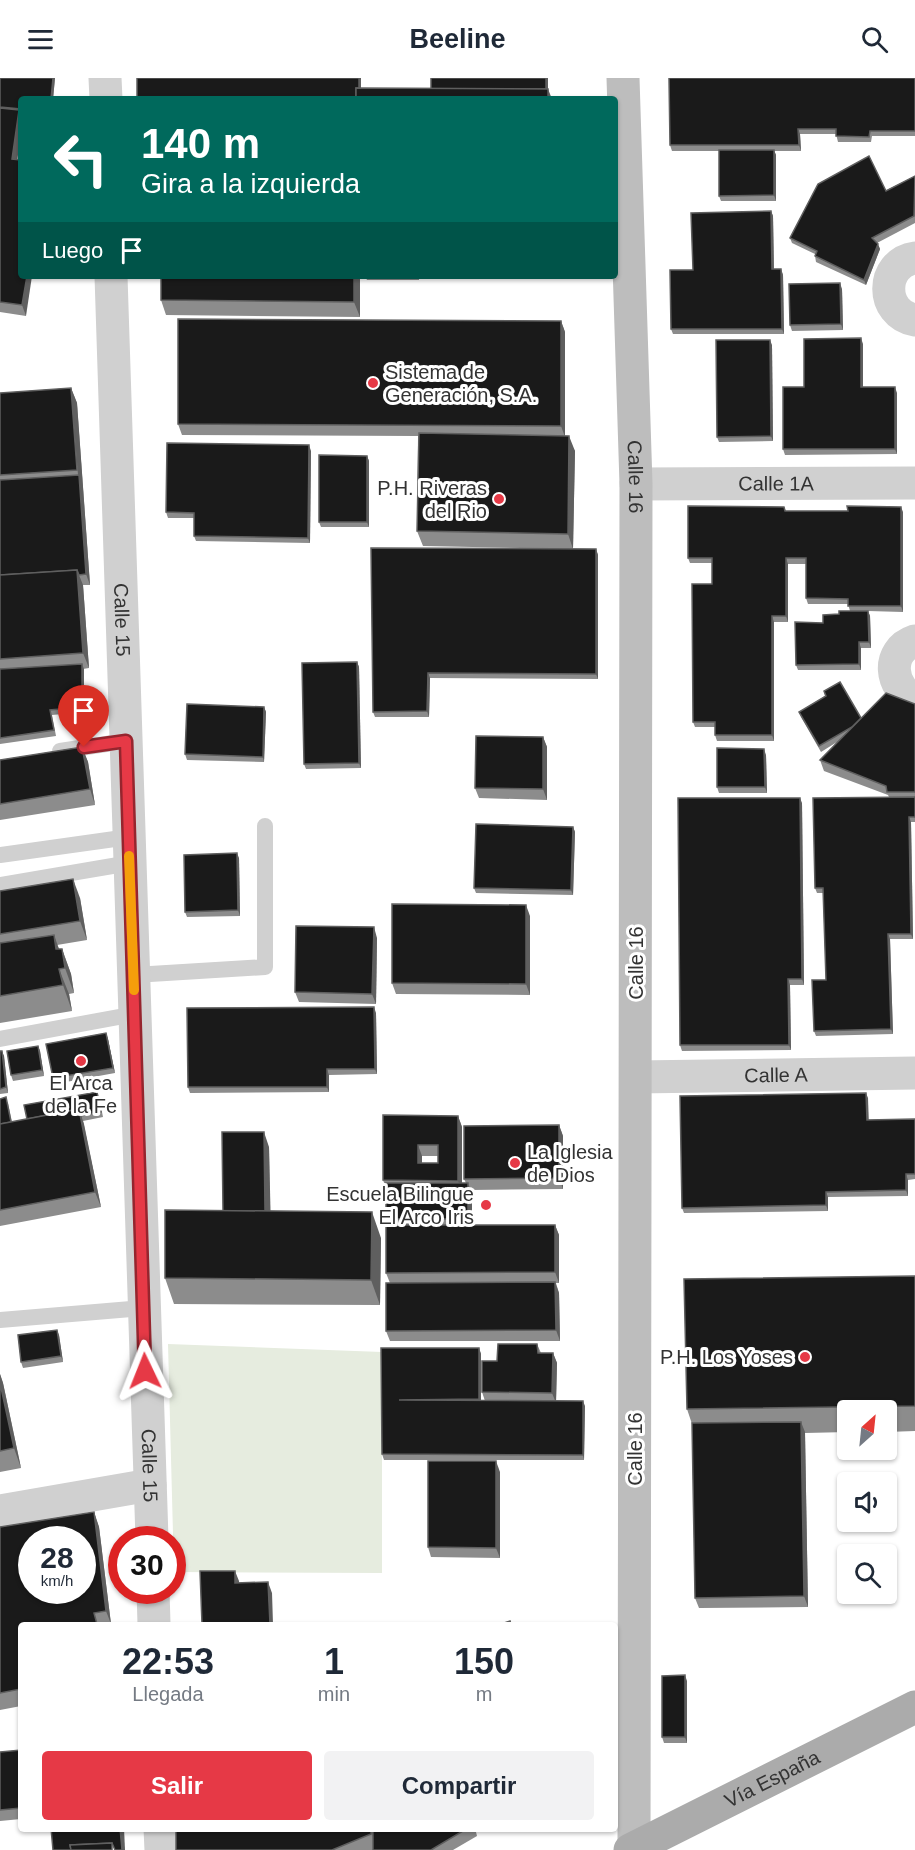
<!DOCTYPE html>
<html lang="es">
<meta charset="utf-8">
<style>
:root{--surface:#fff;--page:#f2f2f3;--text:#1f2937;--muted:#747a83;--accent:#e63946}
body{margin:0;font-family:Arial,sans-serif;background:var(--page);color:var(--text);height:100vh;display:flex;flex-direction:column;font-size:22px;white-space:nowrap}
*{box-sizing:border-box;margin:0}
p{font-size:20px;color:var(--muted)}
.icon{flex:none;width:33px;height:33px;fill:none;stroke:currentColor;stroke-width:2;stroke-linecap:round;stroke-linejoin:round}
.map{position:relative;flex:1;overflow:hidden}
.details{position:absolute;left:18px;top:1544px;width:600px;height:210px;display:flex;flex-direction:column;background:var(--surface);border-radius:6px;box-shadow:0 2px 4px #0004}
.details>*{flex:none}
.banner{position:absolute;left:18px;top:18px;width:600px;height:183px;border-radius:6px;box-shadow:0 2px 4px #0004;background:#00695c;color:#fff;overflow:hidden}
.needle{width:39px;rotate:27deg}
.fabs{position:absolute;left:837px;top:1322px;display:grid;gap:12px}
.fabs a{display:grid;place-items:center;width:60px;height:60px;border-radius:6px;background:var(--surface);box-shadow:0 2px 4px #0004;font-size:30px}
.speed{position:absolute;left:18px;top:1448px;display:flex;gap:12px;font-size:30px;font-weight:700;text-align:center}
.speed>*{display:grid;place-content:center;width:78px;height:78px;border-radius:50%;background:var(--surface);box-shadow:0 2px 4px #0004;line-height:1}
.speed small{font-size:15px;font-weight:400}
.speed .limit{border:9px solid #d22;background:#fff;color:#111}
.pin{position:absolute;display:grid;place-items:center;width:51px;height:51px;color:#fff;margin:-62px -26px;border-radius:50% 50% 50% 0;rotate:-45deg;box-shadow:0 0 6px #0007}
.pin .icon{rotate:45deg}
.me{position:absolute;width:66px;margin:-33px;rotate:358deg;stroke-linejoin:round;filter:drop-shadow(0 0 4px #0008)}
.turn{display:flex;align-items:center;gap:21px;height:126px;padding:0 24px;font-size:27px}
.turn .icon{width:78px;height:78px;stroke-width:2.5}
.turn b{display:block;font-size:42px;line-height:51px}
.then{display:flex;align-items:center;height:57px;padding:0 24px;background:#0003;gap:12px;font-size:22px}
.eta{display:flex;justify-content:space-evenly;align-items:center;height:102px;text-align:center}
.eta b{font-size:36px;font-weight:700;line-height:42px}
.action{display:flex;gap:12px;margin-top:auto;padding:12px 24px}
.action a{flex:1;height:69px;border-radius:6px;background:var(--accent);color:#fff;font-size:24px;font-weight:700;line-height:69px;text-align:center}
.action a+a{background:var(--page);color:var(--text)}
header{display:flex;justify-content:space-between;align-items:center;height:78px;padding:0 24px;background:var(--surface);font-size:27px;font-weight:700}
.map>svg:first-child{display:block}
</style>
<header><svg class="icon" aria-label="menu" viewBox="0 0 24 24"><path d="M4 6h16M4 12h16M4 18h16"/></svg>Beeline<svg class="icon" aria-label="search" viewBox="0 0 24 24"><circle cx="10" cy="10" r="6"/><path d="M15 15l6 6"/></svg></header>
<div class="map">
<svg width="915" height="1772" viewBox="0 0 915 1772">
<rect width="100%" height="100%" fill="#fff"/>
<!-- green -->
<path fill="#e6ecdf" d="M168 1266 382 1274V1495L174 1494Z"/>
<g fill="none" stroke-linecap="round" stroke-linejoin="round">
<!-- lane -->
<g stroke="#d0d0d0" stroke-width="16">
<path d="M60 673 126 663"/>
<path d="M0 777 129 759"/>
<path d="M0 807 130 785"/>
<path d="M134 897 265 889V748"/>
<path d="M0 961 135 936"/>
<path d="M0 1242 143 1230"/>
</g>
<!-- street -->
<g stroke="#d0d0d0" stroke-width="33">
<path d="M105 0 106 21"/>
<path d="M915 180C880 185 880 236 915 242"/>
<path id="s1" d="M111 198 152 1461"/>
<path id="s2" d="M636 406 915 405"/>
<path d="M915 563C885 573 890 610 915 622"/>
<path id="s3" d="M636 999 915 995"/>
<path d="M0 1433 150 1407"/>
<path d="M153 1512 154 1546"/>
<path d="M160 1750 161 1772"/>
</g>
<!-- secondary -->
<path stroke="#bdbdbd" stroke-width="33" id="s4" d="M623 0 636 406 634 1770"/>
<!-- primary -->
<path stroke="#ababab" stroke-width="33" id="s5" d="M630 1772 915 1629"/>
</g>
<!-- wall -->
<g fill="#8c8c8c" fill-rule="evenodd">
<path d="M0 0H55L53 21H21V38L17 82 26 238 0 234Z"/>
<path d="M915 0V58H872L871 64H838L836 56H800L801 73H774L776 77V123H721L719 118V73H672L670 67Z"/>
<path d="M915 98V145L877 165 880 171 866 207 816 184 815 178V176L792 165 790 160Z"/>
<path d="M771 133 773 138 774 191H781L783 197 784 256H673L671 251 693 192Z"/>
<path d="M360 198V239L166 237 161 222Z"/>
<path d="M365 198H419V202H367Z"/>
<path d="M842 211 843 252 792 253 790 247Z"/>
<path d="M561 243 565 254V358L575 373 573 471 423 468 417 453 418 358 182 357 178 346Z"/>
<path d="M863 266V309L897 315V376L785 377 783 371 804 309Z"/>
<path d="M772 267 773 363 719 364 717 359Z"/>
<path d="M71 310 77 325 90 507H83L89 590 83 591 84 634 52 637 56 658 0 666V315Z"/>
<path d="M311 373 310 465 196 463 194 458V440H168L166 434Z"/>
<path d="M367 378 369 383V449H321L319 444Z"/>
<path d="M784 429 786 433 903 434V534L868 533 870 538 871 570H861V592H798L796 587 823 545 839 536 850 533 848 526H808L806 520V486H788V544H774V663H717L715 657V649H695L693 644 712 506V485H690L688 480Z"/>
<path d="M596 471 598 477V601L430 600 429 639H375L373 634Z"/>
<path d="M357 584 359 589 361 690 306 691 304 686Z"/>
<path d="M824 613 861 640 915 626V744H911L913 861H890L893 956 816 958 814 953 826 902 823 815H817L815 810 889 719 888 717 824 693 820 682 837 664 821 674 801 639 799 634 825 618Z"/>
<path d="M264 629 266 634 264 684 187 682 185 676Z"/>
<path d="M543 659 547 669V722L479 720 475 710Z"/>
<path d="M82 669 88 684 95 727 0 742V682Z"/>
<path d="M766 677 767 715H719L717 709Z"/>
<path d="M802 725 804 907H790L791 972 682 973 680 967Z"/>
<path d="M573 749 575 754 573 817 476 815 474 810Z"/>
<path d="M239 780 240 838 187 839 185 834Z"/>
<path d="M0 813 80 820 87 862 57 867 59 871H62L71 896 74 915 69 916 72 933 0 945Z"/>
<path d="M530 838V917L396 916 392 905Z"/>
<path d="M377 860 376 926 299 924 295 914Z"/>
<path d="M376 935 377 996 329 997V1014L190 1015 188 1009Z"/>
<path d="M106 955 108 961 115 995 55 1006 53 1000Z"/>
<path d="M38 968 40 973 44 998 13 1003 11 997Z"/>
<path d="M0 973 4 978 8 1015 0 1016Z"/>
<path d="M99 1019 103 1039 83 1043 101 1129 0 1148V1021L8 1025 12 1044 27 1041Z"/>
<path d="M868 1020V1042L915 1041V1101L908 1102V1118L828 1119V1133L684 1135 682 1130Z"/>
<path d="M383 1037 458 1038 462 1049V1105H466L464 1101 559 1047 563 1058V1111L470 1112 472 1116V1147H555L559 1157V1205H556L559 1215 560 1263H390L386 1253 390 1205 386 1195 388 1147 386 1141V1110L383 1102ZM422 1078H438V1085H422Z"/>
<path d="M269 1069 270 1133 381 1160 380 1227 174 1226 165 1200 223 1133Z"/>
<path d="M915 1198V1353L886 1354V1332H848V1354L805 1355 808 1529 699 1530 695 1520 692 1346 687 1331Z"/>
<path d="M59 1257 63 1284 23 1290 21 1284Z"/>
<path d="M537 1266 541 1275H553L557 1285 556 1323 585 1328 584 1382H384L382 1376 479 1270 481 1276V1323H485L482 1314 497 1283Z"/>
<path d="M0 1296 3 1305 21 1390 0 1394Z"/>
<path d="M500 1394V1480L431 1479 428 1469Z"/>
<path d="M94 1434 99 1449 111 1546H21V1628L0 1632V1449Z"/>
<path d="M687 1603V1665H664L662 1659Z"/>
<path d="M21 1672V1741L0 1743V1674Z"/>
<path d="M176 1750H475L477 1758 453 1772H176Z"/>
</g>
<!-- shaded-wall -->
<g fill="#5f5f5f">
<path d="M53 0H55L53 21H51Z"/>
<rect x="359" y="0" width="2" height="21"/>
<path d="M546 0H548V16L546 11Z"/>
<path d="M548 11 552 21H548Z"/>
<path d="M19 32 21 38V54L16 92 12 81Z"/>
<path d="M798 51 800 56 801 73 799 67Z"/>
<path d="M774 72 776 77V123L774 117Z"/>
<path d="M771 133 773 138 774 196 772 191Z"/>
<path d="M878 166 880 171 866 207 864 202Z"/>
<path d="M781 191 783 197 784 256 782 251Z"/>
<path d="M27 198H32L26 238 22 227Z"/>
<path d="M354 198H360V239L354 224Z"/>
<path d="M840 205 842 211 843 252 841 246Z"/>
<path d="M561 243 565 254V359L561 348Z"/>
<path d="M861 260 863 266V314L861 309Z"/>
<path d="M770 262 772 267 773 363 771 358Z"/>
<path d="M895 309 897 315V376L895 371Z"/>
<path d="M71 310 77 325 90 507 86 496Z"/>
<path d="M569 358 575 373 573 471 568 456Z"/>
<path d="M309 367 311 373 310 465 308 460Z"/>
<path d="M367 378 369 383V449L367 444Z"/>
<path d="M901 429 903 434V534L901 528Z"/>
<path d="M596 471 598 477V601L596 596Z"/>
<path d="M786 480 788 486V544L786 538Z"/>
<path d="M77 492 83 507 89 590 83 575Z"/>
<path d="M868 533 870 538 871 570 869 564Z"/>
<path d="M772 538 774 544V663L772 657Z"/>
<path d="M859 564 861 570V592L859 586Z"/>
<path d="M357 584 359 589 361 690 359 685Z"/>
<path d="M82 586 84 591V634L82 629Z"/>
<path d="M428 595 430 600 429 639 427 633Z"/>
<path d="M264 629 266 634 264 684 263 679Z"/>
<path d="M543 659 547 669V722L543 711Z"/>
<path d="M82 669 88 684 95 727 90 711Z"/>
<path d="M764 671 766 677 767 715 765 709Z"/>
<path d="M800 720 802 725 804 907 802 901Z"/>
<path d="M909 739 911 744 913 861 911 856Z"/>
<path d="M573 749 575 754 573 817 571 812Z"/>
<path d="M237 775 239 780 240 838 238 832Z"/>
<path d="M73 801 80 820 87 862 80 843Z"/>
<path d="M526 827 530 838V917L526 906Z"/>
<path d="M374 849 377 860 376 926 372 916Z"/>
<path d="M888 856 890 861 893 956 891 951Z"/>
<path d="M54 857 63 882 56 871Z"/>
<path d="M62 871 71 896 74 915 65 890Z"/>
<path d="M59 891 69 916 72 933 63 907Z"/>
<path d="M788 901 790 907 791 972 789 967Z"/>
<path d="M374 929 376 935 377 996 375 991Z"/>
<path d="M106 955 108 961 115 995 113 990Z"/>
<path d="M38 968 40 973 44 998 42 992Z"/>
<path d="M2 973 4 978 8 1015 6 1009Z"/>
<path d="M327 991 329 997V1014L327 1009Z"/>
<path d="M866 1015 868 1020 869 1048 867 1042Z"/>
<path d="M79 1031 84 1046 101 1129 95 1114Z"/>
<path d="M458 1038 462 1049V1113L458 1103Z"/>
<path d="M559 1047 563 1058V1111L559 1100Z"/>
<path d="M264 1054 269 1069 271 1154 265 1139Z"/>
<path d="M418 1067 422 1078V1096L418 1085Z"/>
<path d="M906 1096 908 1102V1118L906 1112Z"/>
<path d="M468 1105 472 1116V1152L468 1141Z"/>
<path d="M826 1114 828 1119V1133L826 1127Z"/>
<path d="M372 1134 381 1160 380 1227 371 1202Z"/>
<path d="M555 1147 559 1157V1205L555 1194Z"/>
<path d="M555 1204 559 1215 560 1263 556 1252Z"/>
<path d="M57 1252 59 1257 63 1284 61 1278Z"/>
<path d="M479 1270 481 1276V1326L479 1321Z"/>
<path d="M553 1275 557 1285 556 1325 552 1315Z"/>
<path d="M0 1296 3 1305 21 1390 14 1370 0 1305Z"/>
<path d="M583 1323 585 1328 584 1382 583 1377Z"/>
<path d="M801 1344 805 1354 808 1529 804 1518Z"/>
<path d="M496 1383 500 1394V1480L496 1470Z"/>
<path d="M94 1434 99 1449 111 1546 106 1533Z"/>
<path d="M235 1493 239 1503V1515L235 1505Z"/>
<path d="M268 1504 272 1515 273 1546H270Z"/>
<path d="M685 1597 687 1603V1665L685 1659Z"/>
<path d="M120 1750H124L125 1772H122Z"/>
</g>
<!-- building -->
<g fill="#1a1a1a" stroke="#5f5f5f" stroke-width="1.5" fill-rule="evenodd">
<path d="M0 0H53L51 21H21V31L0 29Z"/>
<path d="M137 0H359V10H356V21H137Z"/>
<rect x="431" y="0" width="115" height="11"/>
<path d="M669 0H915V53H870L869 59 836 58V51H798L799 67H670Z"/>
<path d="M356 10 548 11V21H356Z"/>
<path d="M0 30 19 32 12 81 21 82V198H27L22 227 0 224Z"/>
<path d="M719 72H774V117L719 118Z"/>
<path d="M869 78 886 113 915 98 914 138 872 160 878 166 864 202 815 178 817 173 790 160 818 106Z"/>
<path d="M771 133 772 191H781L782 251H671L670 192H693L691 135Z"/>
<path d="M161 198H354V224L161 222Z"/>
<path d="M840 205 841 246 790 247 789 206Z"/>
<path d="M178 241 561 243V348L178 346Z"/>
<path d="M861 260V309H895V371H783V309H804V261Z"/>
<path d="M716 262H770L771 358 717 359Z"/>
<path d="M71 310 77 392 0 397V315Z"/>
<path d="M419 355 569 358 568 456 417 453Z"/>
<path d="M167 365 309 367 308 460 194 458V435L166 434Z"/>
<path d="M319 377 367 378V444H319Z"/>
<path d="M79 397 86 496 79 497 77 492 0 497V402Z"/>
<path d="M688 428 784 429 785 433H848L847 428 901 429V528H848V521L806 520V480H786V538H772V657H715V644H693L692 506H712V480H688Z"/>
<path d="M371 470 596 471V596L428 595 427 633 373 634Z"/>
<path d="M77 492 83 575 0 581V497Z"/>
<path d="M839 533H868L869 564H859V586L796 587 795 544 823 545V537L839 536Z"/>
<path d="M357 584 359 685 304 686 302 585Z"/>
<path d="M82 586V629L50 632 54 652 0 660V591Z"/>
<path d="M840 604 861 640 852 649 819 668 799 634 826 618 824 613Z"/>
<path d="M886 615 915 626V714H887L886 708 820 682Z"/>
<path d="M187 626 264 629 263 679 185 676Z"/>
<path d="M476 658 543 659V711L475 710Z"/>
<path d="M82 669 90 711 0 726V682Z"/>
<path d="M717 670 764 671 765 709H717Z"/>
<path d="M915 719V739H909L911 856H888L891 951 814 953 812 902H826L823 810H815L813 720Z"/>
<path d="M678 720H800L802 901H788L789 967H680Z"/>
<path d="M476 746 573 749 571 812 474 810Z"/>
<path d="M237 775 238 832 185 834 184 777Z"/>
<path d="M73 801 80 843 0 856V813Z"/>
<path d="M392 826 526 827V906L392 905Z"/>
<path d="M296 848 374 849 372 916 295 914Z"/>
<path d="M54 857 56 871H62L65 890 59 891 63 907 0 918V865Z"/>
<path d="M374 929 375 991H327V1009H188L187 930Z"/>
<path d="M106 955 113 990 53 1000 46 966Z"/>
<path d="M38 968 42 992 11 997 7 973Z"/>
<path d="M0 973H2L6 1009 0 1011Z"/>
<path d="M97 1014 101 1034 81 1038 79 1031 27 1041 24 1027Z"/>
<path d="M866 1015 867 1042 915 1041V1096H906V1112L826 1114V1127L682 1130 680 1018Z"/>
<path d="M6 1019 11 1044 0 1046V1021Z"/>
<path d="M79 1031 95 1114 0 1132V1046Z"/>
<path d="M383 1037 458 1038V1103L383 1102ZM418 1067H438V1085H418Z"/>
<path d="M559 1047V1100L464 1101V1048Z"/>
<path d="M222 1054H264L265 1133H223Z"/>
<rect x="386" y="1105" width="82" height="36"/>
<path d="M165 1132 372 1134 371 1202 165 1200Z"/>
<path d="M386 1147H555V1194L386 1195Z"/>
<path d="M915 1198V1328L687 1331 684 1201Z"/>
<path d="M555 1204 556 1252 386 1253V1205Z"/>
<path d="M57 1252 61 1278 21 1284 18 1257Z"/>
<path d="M498 1266H537L538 1275H553L552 1315 482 1314V1283H497Z"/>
<path d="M381 1270H479V1321L399 1322 583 1323V1377L382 1376Z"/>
<path d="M0 1305 14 1370 0 1373Z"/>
<path d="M801 1344 804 1518 695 1520 692 1345Z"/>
<path d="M428 1383H496V1470L428 1469Z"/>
<path d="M94 1434 106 1533 94 1535 97 1546H21V1611L0 1615V1449ZM32 1461H82V1512H32Z"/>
<path d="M200 1493H235V1505L268 1504 270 1546H202Z"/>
<path d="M510 1543 511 1546H501Z"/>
<path d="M685 1597V1659H662V1598Z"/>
<path d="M21 1672V1730L0 1732V1674Z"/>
<path d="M51 1750H120L122 1772H115L112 1765 70 1767 71 1772H53Z"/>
<path d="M176 1750H371V1756L332 1772H176Z"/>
<path d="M373 1750H468L431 1772H373Z"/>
<path d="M112 1765V1772H71L70 1767Z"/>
</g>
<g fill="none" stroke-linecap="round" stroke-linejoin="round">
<defs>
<path id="route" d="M84 669 126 663 145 1293"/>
</defs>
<!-- route casing -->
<use href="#route" stroke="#96252e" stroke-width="15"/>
<!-- route -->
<use href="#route" stroke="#e63946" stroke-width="10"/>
<!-- slow -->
<path stroke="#f59e0b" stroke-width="10" d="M129 778 134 912"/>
</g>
<!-- markers -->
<g fill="#e63946" stroke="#fff" stroke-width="2">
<circle cx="373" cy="305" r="6"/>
<circle cx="499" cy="421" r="6"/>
<circle cx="81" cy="983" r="6"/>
<circle cx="515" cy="1085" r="6"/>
<circle cx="486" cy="1127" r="6"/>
<circle cx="805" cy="1279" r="6"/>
</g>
<g text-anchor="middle" stroke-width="6" stroke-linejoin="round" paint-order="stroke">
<!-- poi labels -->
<g font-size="20" fill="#333" stroke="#fff" text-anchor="end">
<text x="385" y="301" text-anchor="start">Sistema de<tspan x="385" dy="23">Generación, S.A.</tspan></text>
<text x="487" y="417">P.H. Riveras<tspan x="487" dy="23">del Rio</tspan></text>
<text x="81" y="1012" text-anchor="middle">El Arca<tspan x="81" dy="23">de la Fe</tspan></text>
<text x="527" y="1081" text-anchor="start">La Iglesia<tspan x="527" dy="23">de Dios</tspan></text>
<text x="474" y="1123">Escuela Bilingue<tspan x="474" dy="23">El Arco Iris</tspan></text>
<text x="793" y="1286">P.H. Los Yoses</text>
</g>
<!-- street labels -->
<g font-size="20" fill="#333" stroke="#fff">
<text dy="7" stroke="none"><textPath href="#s4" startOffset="399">Calle 16</textPath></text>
<text dy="7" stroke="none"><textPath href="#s2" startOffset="140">Calle 1A</textPath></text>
<text dy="7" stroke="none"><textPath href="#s1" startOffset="344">Calle 15</textPath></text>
<text transform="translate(636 885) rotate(-90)" y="7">Calle 16</text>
<text dy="7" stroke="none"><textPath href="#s3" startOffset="140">Calle A</textPath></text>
<text transform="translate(635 1371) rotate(-90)" y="7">Calle 16</text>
<text dy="7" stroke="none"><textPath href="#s1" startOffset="1190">Calle 15</textPath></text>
<text dy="7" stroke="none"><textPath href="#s5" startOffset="159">Vía España</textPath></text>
</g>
</g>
</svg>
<div class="fabs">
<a><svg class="needle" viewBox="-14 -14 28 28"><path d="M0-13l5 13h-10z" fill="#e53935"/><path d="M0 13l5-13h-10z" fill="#747a83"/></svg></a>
<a><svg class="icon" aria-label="sound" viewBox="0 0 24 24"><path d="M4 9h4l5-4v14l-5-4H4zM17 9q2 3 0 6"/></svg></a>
<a><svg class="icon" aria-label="search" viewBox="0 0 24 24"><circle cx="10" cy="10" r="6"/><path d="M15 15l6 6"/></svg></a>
</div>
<div class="speed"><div>28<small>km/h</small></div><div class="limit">30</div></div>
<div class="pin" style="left:84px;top:669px;background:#d93025"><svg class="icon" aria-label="arrive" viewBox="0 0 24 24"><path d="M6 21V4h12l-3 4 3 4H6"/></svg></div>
<svg class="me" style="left:145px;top:1293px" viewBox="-20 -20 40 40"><path d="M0-17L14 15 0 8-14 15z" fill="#e63946" stroke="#fff" stroke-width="4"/></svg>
<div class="banner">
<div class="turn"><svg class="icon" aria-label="left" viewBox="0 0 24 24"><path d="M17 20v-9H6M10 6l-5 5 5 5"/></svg><div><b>140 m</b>Gira a la izquierda</div></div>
<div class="then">Luego<svg class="icon" aria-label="arrive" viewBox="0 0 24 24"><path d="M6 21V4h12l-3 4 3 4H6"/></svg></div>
</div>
<section class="details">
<div class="eta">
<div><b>22:53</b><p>Llegada</p></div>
<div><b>1</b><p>min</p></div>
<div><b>150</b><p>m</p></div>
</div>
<div class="action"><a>Salir</a><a>Compartir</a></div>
</section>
</div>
